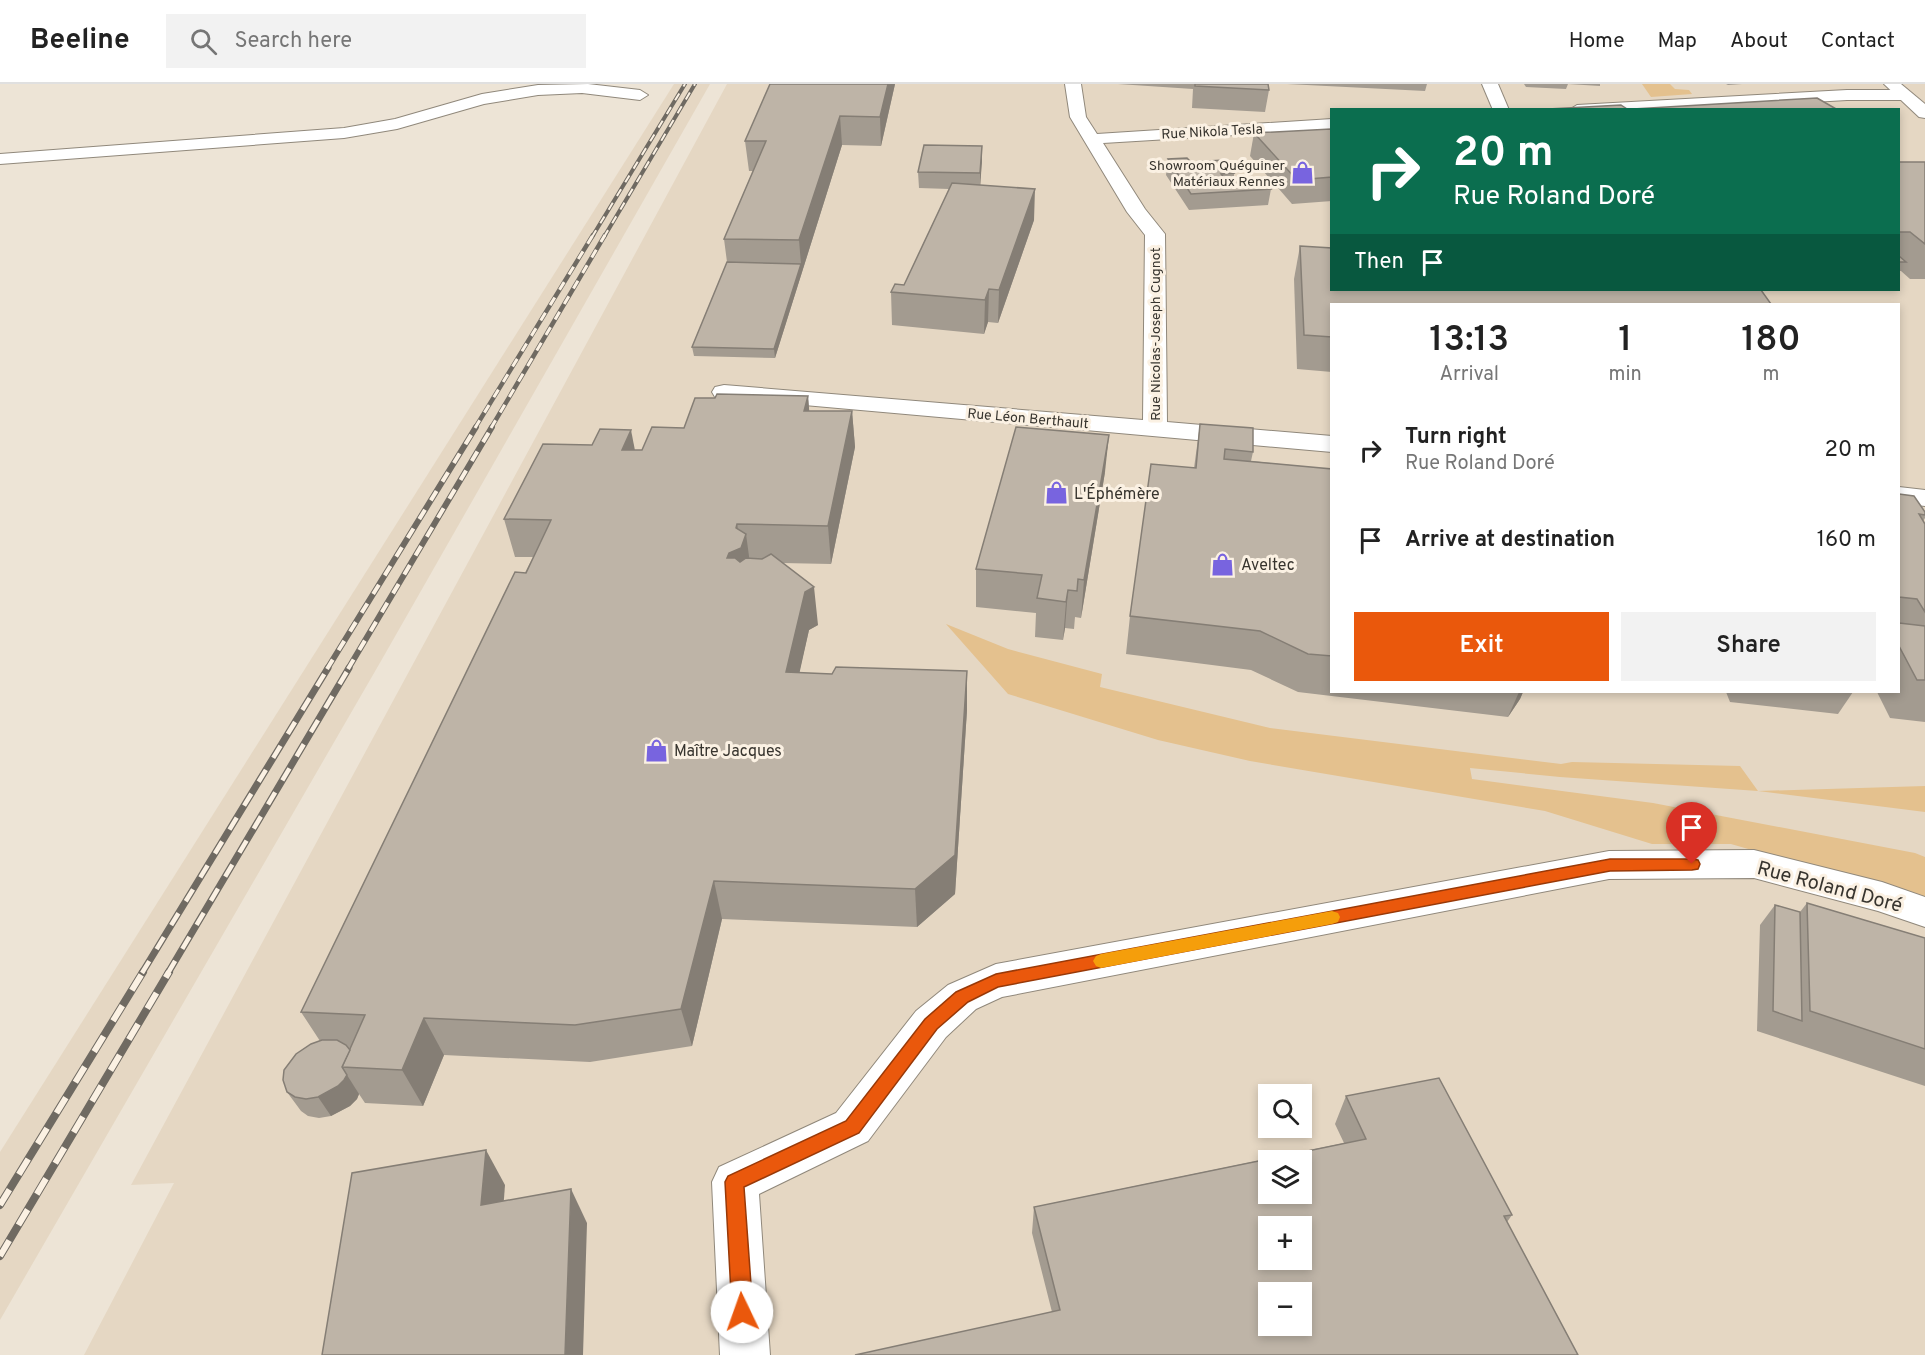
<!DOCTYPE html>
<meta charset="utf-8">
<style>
:root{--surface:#fff;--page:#f2f2f2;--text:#222;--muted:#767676;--line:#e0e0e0;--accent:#ea580c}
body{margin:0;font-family:Overpass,sans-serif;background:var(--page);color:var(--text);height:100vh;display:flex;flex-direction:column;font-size:22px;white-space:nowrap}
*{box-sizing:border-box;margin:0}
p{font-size:20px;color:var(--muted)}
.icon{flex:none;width:33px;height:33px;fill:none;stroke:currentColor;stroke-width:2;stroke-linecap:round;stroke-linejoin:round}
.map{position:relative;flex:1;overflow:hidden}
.sheet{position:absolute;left:1330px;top:219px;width:570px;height:390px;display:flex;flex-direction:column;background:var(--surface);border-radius:0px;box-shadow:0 3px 9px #0003}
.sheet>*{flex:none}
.top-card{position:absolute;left:1330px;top:24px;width:570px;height:183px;border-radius:0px;box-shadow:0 3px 9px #0003;background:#0b6e4f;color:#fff;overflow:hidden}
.buttons{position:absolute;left:1258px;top:1000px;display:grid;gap:12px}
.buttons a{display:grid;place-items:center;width:54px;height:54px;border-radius:0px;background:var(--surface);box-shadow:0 3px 9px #0003;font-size:30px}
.pin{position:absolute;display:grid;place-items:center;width:51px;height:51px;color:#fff;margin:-62px -26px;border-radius:50% 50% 50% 0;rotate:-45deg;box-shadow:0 0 6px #0007}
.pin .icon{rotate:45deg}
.me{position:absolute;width:66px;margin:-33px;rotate:357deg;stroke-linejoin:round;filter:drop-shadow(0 0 4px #0008)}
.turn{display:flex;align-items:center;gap:21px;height:126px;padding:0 24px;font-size:27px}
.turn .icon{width:78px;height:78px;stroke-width:2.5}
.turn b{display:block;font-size:42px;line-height:51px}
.then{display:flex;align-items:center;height:57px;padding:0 24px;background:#0003;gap:12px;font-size:22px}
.eta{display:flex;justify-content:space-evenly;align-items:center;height:102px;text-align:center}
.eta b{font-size:36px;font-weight:600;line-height:42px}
.action{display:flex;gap:12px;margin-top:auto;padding:12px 24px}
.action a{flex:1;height:69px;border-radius:0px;background:var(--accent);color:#fff;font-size:24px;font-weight:600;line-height:69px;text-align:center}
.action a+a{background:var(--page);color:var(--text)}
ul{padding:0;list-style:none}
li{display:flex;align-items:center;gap:18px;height:90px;padding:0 24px}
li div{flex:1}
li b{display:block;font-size:22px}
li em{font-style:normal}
header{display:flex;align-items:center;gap:36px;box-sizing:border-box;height:84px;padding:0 30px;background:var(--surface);border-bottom:2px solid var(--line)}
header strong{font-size:28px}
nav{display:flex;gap:33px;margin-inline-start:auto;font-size:21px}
.search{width:420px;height:54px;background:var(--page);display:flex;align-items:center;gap:15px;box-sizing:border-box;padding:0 21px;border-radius:0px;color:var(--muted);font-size:22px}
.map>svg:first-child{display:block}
</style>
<header>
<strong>Beeline</strong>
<div class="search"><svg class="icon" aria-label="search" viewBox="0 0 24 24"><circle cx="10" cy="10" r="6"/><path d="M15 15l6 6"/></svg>Search here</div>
<nav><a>Home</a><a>Map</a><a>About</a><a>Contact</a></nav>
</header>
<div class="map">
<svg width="1925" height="1271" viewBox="0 0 1925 1271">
<rect width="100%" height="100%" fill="#ede4d6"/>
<!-- built -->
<g fill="#e5d7c3" fill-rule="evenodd">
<path d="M674 0H710L381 577 0 1236V1068Z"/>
<path d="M727 0H1925V1271H84L174 1099 131 1101ZM1332 26H1899V206H1332ZM1332 220H1899V608H1332ZM1269 1011H1302V1044H1269ZM1269 1077H1302V1110H1269ZM1269 1143H1302V1176H1269ZM1269 1209H1302V1242H1269Z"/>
</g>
<!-- green -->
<g fill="#e4c18e">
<path d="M1642 0H1670L1675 5 1689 6 1692 10 1651 13Z"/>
<path d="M946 540 1008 565 1102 590 1100 603 1270 644 1561 680 1572 678 1740 682 1758 707 1925 702V728L1758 707 1560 693 1470 684 1472 695 1653 719 1915 769 1925 773V816L1731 760H1652L1545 727 1250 677 1158 656 1008 610Z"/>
</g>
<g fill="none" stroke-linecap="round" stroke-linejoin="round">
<defs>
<g id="minor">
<path d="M588 0 640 6 648 11 640 16 582 9 538 11 484 20 397 45 344 54 0 80V70L344 44 395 35 482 10 538 1Z"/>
<path d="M1065 0H1081L1086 33 1097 50 1332 35V45L1103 59 1145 125 1165 150 1167 338 1332 352V368L715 313 712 308 715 303 724 301 1143 336 1145 151 1127 128 1070 33Z"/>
<path d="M1482 0H1498L1509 26H1493Z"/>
<path d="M1847 6H1905L1913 11 1905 16H1847L1674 26H1569L1577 21Z"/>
<path d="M1899 403 1925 406V422L1899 419Z"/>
<path d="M1754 766 1882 798 1925 813V843L1878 827 1754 794 1609 795 1002 913 976 925 946 953 868 1057 759 1110 770 1271H720L712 1098 719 1083 836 1029 916 927 948 901 996 880 1609 767Z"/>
</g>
<path id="major" d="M1884 0H1901L1925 20V34L1919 33Z"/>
</defs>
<!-- minor casing -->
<use href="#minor" stroke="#90887b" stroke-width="2"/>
<!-- major casing -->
<use href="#major" stroke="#90887b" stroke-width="2"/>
<!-- minor -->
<use href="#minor" fill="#fff" fill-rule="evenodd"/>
<!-- major -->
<use href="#major" fill="#fff" fill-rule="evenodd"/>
<defs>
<g id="rail-far4">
<path d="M592 153 685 0"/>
<path d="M604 153 695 0"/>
</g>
<g id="rail-far3">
<path d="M475 344 593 151"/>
<path d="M491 344 605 151"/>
</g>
<g id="rail-far2">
<path d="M327 585 476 343"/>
<path d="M348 585 492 343"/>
</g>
<g id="rail-far1">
<path d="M142 889 328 584"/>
<path d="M168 889 349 584"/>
</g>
<g id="rail">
<path d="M0 1121 143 888"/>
<path d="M0 1172 169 888"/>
</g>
</defs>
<!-- rail-far4 casing -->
<use href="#rail-far4" stroke="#6f6a62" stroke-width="4"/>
<!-- rail-far3 casing -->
<use href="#rail-far3" stroke="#6f6a62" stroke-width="4.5"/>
<!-- rail-far2 casing -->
<use href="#rail-far2" stroke="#6f6a62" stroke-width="6"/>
<!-- rail-far1 casing -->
<use href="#rail-far1" stroke="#6f6a62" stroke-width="7"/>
<!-- rail casing -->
<use href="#rail" stroke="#6f6a62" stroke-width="8"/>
<!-- rail-far4 -->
<use href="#rail-far4" stroke="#fbf1e3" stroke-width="2" stroke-dasharray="8" stroke-linecap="butt"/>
<!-- rail-far3 -->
<use href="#rail-far3" stroke="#fbf1e3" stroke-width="3" stroke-dasharray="9" stroke-linecap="butt"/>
<!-- rail-far2 -->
<use href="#rail-far2" stroke="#fbf1e3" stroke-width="4" stroke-dasharray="11" stroke-linecap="butt"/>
<!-- rail-far1 -->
<use href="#rail-far1" stroke="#fbf1e3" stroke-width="4.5" stroke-dasharray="14" stroke-linecap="butt"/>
<!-- rail -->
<use href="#rail" stroke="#fbf1e3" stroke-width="6" stroke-dasharray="18" stroke-linecap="butt"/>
</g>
<!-- wall -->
<g fill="#a39b90">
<path d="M895 0 881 62 842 61 775 274 694 272 692 263 727 178 724 155 753 87H749L745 57Z"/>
<path d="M1118 0H1268L1269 6 1265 28 1192 24 1193 5Z"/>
<path d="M1287 0H1427L1425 7Z"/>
<path d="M1524 0H1600V2L1568 0 1566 5 1526 3Z"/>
<path d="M1726 0H1742L1728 1Z"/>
<path d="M1332 46V117L1292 120 1250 72 1254 49Z"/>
<path d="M982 62 980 101 1034 136 998 239 988 238 984 250 892 241 891 208 904 201 949 105 919 104 918 88Z"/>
<path d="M1168 75 1234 89V95L1271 105 1268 121 1189 126 1166 91Z"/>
<path d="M1899 78H1925V195H1910L1901 187H1899Z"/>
<path d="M1300 162 1332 220V288L1297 285 1294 195Z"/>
<path d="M808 312 809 327H852L855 363 831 480 782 479 818 541 809 546 799 589 832 590 967 587V626L955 810 917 843 722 835 692 962 590 978 444 971 423 1022 365 1019 359 1010 357 1015 350 1022 331 1032 319 1034 308 1032 301 1027 287 1008 320 957 301 928 533 473H515L504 435 635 366H642L684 344 715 314Z"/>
<path d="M1200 340 1253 368 1251 377 1332 385V608H1523L1520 615 1508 633 1298 608 1251 586 1126 570 1130 532 1194 384Z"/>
<path d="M1105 388 1081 534 1075 533 1074 545 1065 544 1063 556 1035 553 1036 529 976 523V485Z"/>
<path d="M1899 410 1925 428V434L1923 437 1925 440V638L1890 634 1877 608H1899Z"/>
<path d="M1726 608H1853L1838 630 1730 618Z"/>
<path d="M1807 819 1925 854V1002L1757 947 1760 841 1775 821 1800 828Z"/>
<path d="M1346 1012 1512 1131 1507 1138 1052 1228 1032 1149 1034 1123 1344 1059 1335 1040Z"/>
</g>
<!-- shaded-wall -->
<g fill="#857e75">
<path d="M888 0H895L881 62 880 33Z"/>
<path d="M840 32 842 61 775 274 774 265 801 180 799 156Z"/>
<path d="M982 62V77L980 105V89Z"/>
<path d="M1035 105 1034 136 998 239 999 206Z"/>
<path d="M989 205 988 238 984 250 985 216Z"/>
<path d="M808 312 811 348 804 327Z"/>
<path d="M852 327 855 363 831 480 828 442Z"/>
<path d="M631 346 638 382 622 366Z"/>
<path d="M1109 351 1105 388 1081 534 1084 496Z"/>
<path d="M737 440 741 464 746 450 751 487 727 474Z"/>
<path d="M814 503 818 541 809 546 791 627 786 588 805 508Z"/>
<path d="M1068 506 1065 544 1063 556 1066 518Z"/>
<path d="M967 587V626L955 810 917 843 915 805Z"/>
<path d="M1519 608H1523L1520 615 1508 633Z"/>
<path d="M714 797 722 835 692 962 681 925Z"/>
<path d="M424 934 444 971 423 1022 402 986Z"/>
<path d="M347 991 359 1010 357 1015 350 1022 331 1032 318 1013Z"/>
<path d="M486 1066 505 1101 501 1154 481 1121Z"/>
<path d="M571 1105 587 1139 583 1271H565Z"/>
</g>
<!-- building -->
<g fill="#beb4a7" stroke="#857e75" stroke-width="1.5" fill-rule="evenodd">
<path d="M770 0H888L880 33 840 32 799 156 724 155 766 57H745Z"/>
<path d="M1195 0H1268L1269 6 1195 2Z"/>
<path d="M1817 14 1838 26H1616Z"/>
<path d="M1621 21 1627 25H1548Z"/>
<path d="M1331 45 1332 46V93L1297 96 1254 49Z"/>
<path d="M924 61 982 62 980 89 918 88Z"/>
<path d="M1187 74 1191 78 1224 76 1234 89 1221 90 1226 96 1262 94 1271 105 1191 110 1168 75Z"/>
<path d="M1899 78H1925V160L1910 148H1899Z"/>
<path d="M952 99 1035 105 999 206 989 205 985 216 891 208 895 200 904 201Z"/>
<path d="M1300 162 1332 164V206H1761L1771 220H1332V253L1304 251Z"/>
<path d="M1899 172 1906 178H1899Z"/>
<path d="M727 178 801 180 774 265 692 263Z"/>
<path d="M717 310 808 312 804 327H852L828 442 737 440 736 444 746 450 741 464 729 469 727 474H735L740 478 746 474 762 475 771 470 814 503 805 508 786 588 832 590 836 583 967 587 955 771 915 805 714 797 681 925 575 941 424 934 402 986 342 983 365 931 301 928 515 488 526 489 551 436 504 435 543 360 592 361 600 345 631 346 622 366H642L652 343 684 344 695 314H715Z"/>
<path d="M1200 340 1253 344V368L1225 365 1224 375 1332 385V572L1308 570 1260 547 1130 532 1151 380 1196 384Z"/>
<path d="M1016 343 1109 351 1084 496 1078 495 1077 507 1068 506 1066 518 1037 514 1042 491 976 485Z"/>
<path d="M1899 410 1914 412 1925 428V431L1919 430 1925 440V528L1917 515 1899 513Z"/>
<path d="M1899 539 1925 542V596H1917L1899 562Z"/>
<path d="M1807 819 1925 854V965L1810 927Z"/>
<path d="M1775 821 1800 828 1802 937 1773 927Z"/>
<path d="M322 956H337L346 961 350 966 342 983 347 991 344 996 338 1002 318 1013 306 1015 295 1013 287 1008 283 996 284 986 296 970 311 960Z"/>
<path d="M1439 994 1512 1131 1504 1132 1578 1271H855L1060 1226 1034 1123 1366 1055 1346 1012ZM1269 1077H1302V1110H1269ZM1269 1143H1302V1176H1269ZM1269 1209H1302V1242H1269Z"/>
<path d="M486 1066 481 1121 571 1105 565 1271H322L352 1089Z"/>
</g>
<!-- route -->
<path fill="#ea580c" stroke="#983908" stroke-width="1.5" d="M1610 775H1692L1698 776 1700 780 1698 785 1692 786 1610 787 998 903 968 918 937 945 859 1049 744 1103 753 1228 750 1235 742 1238 735 1235 732 1228 725 1098 728 1092 846 1037 925 935 956 908 996 890Z"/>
<!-- slow -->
<path fill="#f59e0b" d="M1332 827 1338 829 1340 833 1338 838 1332 840 1101 884 1096 882 1093 877 1096 872 1101 870Z"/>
<!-- icons -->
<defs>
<symbol id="shop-bare" viewBox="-9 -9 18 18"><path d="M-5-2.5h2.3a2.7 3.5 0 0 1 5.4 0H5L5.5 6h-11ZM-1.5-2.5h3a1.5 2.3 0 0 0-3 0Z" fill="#7864df" stroke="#fbf1e3" stroke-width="2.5" paint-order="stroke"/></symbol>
</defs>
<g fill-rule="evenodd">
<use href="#shop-bare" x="1286" y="72" width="33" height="33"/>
<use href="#shop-bare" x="1040" y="392" width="33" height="33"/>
<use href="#shop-bare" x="1206" y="464" width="33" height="33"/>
<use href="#shop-bare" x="640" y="650" width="33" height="33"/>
</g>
<g text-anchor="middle" stroke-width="6" stroke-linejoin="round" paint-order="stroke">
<!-- far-street labels -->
<g font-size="14" fill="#37342e" stroke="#fbf1e3">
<text transform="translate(1212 47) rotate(-3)" y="5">Rue Nikola Tesla</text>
<text transform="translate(1155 250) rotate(-90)" y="5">Rue Nicolas-Joseph Cugnot</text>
<text transform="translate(1028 334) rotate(5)" y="5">Rue Léon Berthault</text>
</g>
<!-- far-poi labels -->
<g font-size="14" fill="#37342e" stroke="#fbf1e3" text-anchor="end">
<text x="1285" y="86">Showroom Quéguiner<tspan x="1285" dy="16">Matériaux Rennes</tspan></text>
</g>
<!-- poi labels -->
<g font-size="16" fill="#37342e" stroke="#fbf1e3" text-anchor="start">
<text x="1074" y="415">L'Éphémère</text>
<text x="1241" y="486">Aveltec</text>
<text x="674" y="672">Maître Jacques</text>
</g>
<!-- near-street labels -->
<g font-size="20" fill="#37342e" stroke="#fbf1e3">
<text transform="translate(1830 802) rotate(15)" y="7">Rue Roland Doré</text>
</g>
</g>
</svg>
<div class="buttons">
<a><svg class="icon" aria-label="search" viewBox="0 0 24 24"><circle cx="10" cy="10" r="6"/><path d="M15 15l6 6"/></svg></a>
<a><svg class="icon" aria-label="layers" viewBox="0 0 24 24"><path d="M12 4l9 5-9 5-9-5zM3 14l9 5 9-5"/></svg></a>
<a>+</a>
<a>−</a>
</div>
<div class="pin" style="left:1692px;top:780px;background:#d93025"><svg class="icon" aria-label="arrive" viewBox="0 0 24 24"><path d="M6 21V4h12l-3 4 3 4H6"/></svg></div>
<svg class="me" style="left:742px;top:1228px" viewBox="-20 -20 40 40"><circle r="19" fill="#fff"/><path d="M0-13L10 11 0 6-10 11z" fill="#ea580c"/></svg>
<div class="top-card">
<div class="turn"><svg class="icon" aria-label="right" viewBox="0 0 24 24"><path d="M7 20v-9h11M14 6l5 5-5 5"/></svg><div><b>20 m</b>Rue Roland Doré</div></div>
<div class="then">Then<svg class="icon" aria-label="arrive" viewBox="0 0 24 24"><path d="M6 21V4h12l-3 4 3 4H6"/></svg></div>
</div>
<section class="sheet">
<div class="eta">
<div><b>13:13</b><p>Arrival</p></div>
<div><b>1</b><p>min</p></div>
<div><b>180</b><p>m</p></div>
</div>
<ul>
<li><svg class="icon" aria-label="right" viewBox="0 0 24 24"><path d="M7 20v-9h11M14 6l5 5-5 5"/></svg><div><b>Turn right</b><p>Rue Roland Doré</p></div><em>20 m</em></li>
<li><svg class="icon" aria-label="arrive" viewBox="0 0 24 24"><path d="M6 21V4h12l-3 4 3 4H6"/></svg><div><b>Arrive at destination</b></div><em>160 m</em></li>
</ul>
<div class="action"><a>Exit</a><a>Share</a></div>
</section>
</div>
